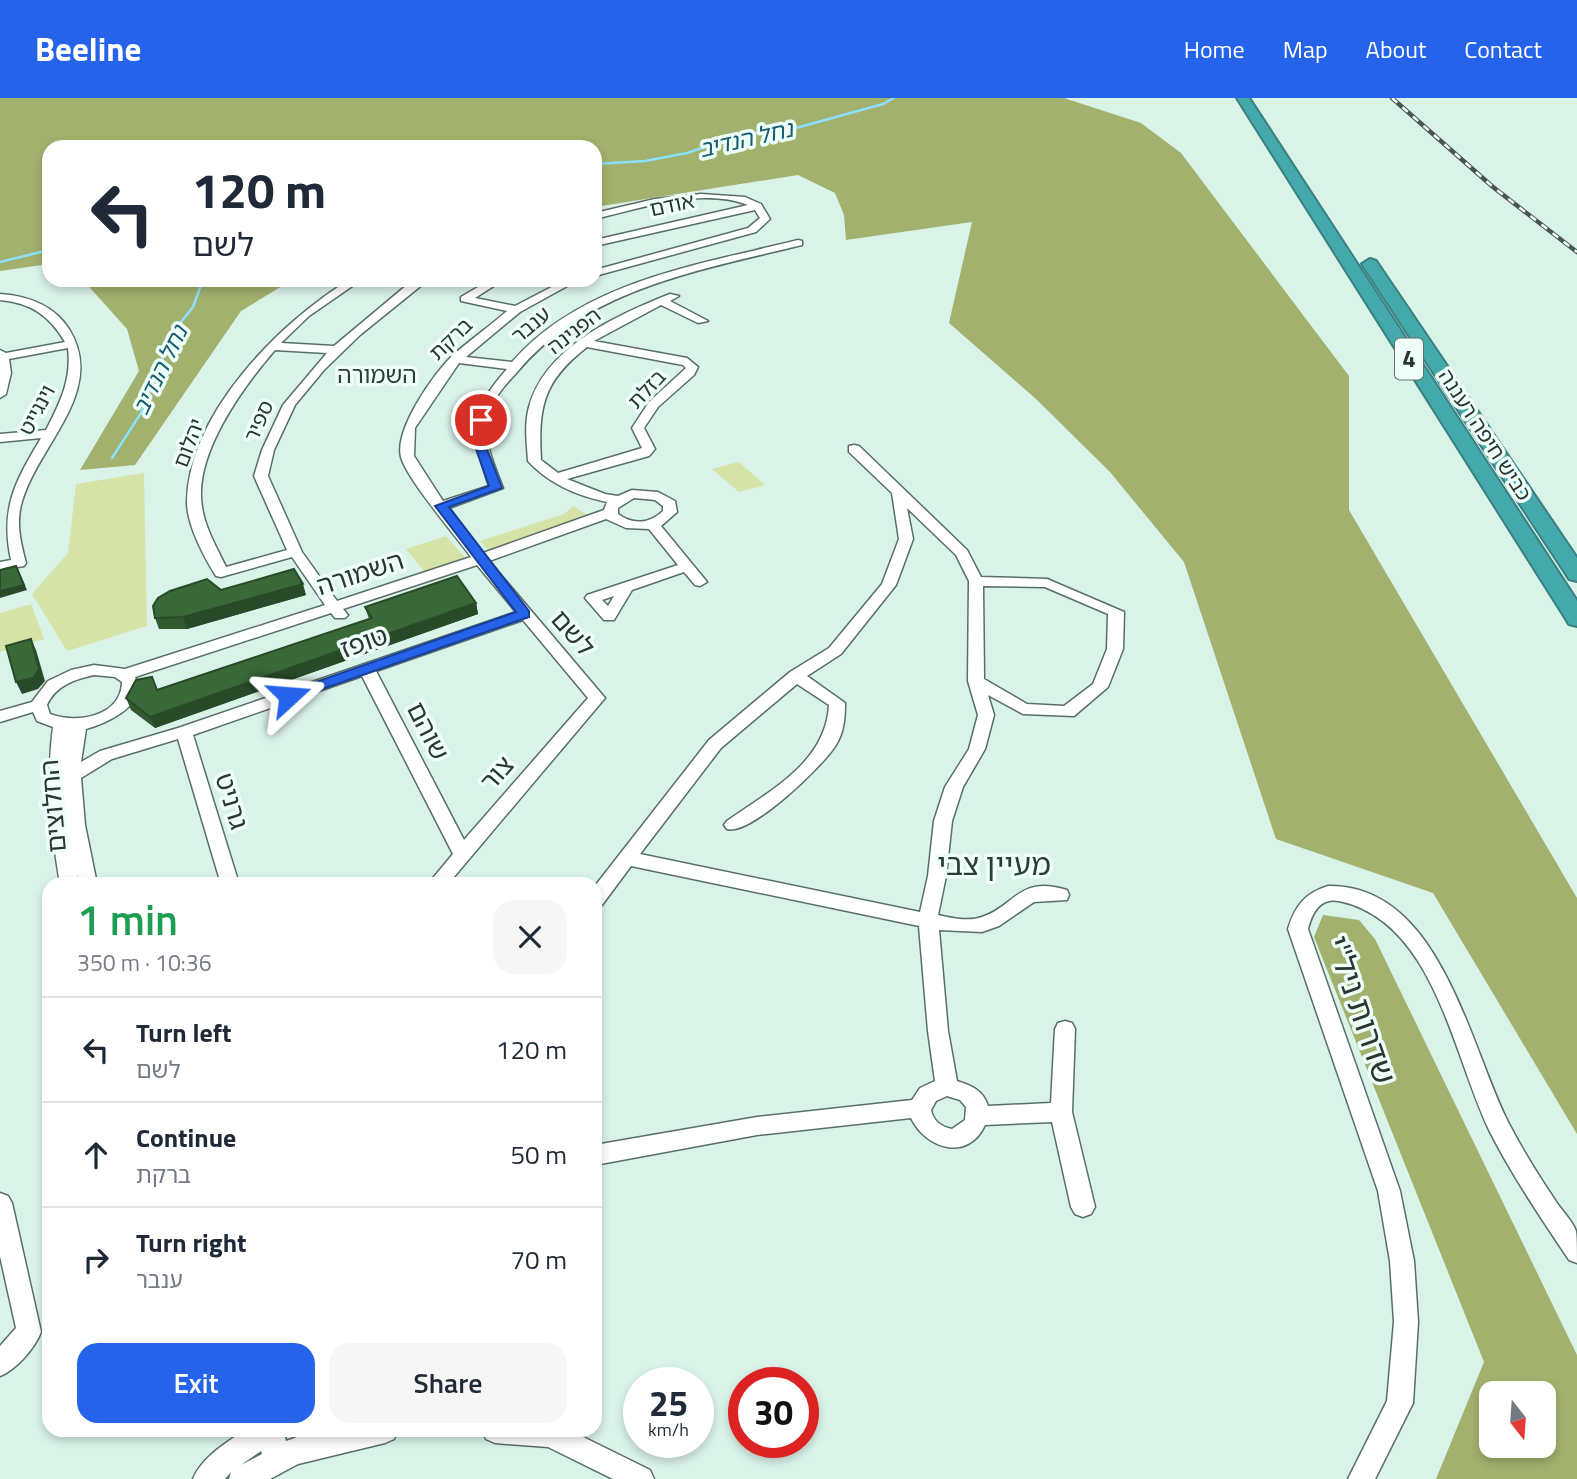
<!DOCTYPE html>
<meta charset="utf-8">
<style>
:root{--surface:#fff;--page:#f6f6f7;--text:#1f2937;--muted:#747a83;--line:#e0e1e3;--accent:#2563eb}
body{margin:0;font-family:"Titillium Web","Noto Sans Hebrew",sans-serif;background:var(--page);color:var(--text);height:100vh;display:flex;flex-direction:column;font-size:26px;white-space:nowrap}
*{box-sizing:border-box;margin:0}
p{font-size:23px;color:var(--muted)}
.icon{flex:none;width:38px;height:38px;fill:none;stroke:currentColor;stroke-width:2;stroke-linecap:round;stroke-linejoin:round}
.map{position:relative;flex:1;overflow:hidden}
.details{position:absolute;left:42px;top:779px;width:560px;height:560px;display:flex;flex-direction:column;background:var(--surface);border-radius:21px;box-shadow:0 4px 10px #0003}
.details>*{flex:none}
.guide{position:absolute;left:42px;top:42px;width:560px;height:147px;border-radius:21px;box-shadow:0 4px 10px #0003;background:#fff;color:var(--text);overflow:hidden}
.needle{width:46px;rotate:163deg}
.buttons{position:absolute;left:1479px;top:1283px;display:grid;gap:14px}
.buttons a{display:grid;place-items:center;width:77px;height:77px;border-radius:14px;background:var(--surface);box-shadow:0 4px 10px #0003;font-size:35px}
.speed{position:absolute;left:623px;top:1269px;display:flex;gap:14px;font-size:35px;font-weight:700;text-align:center}
.speed>*{display:grid;place-content:center;width:91px;height:91px;border-radius:50%;background:var(--surface);box-shadow:0 4px 10px #0003;line-height:1}
.speed small{font-size:18px;font-weight:400}
.speed .limit{border:10px solid #d22;background:#fff;color:#111}
.pin{position:absolute;display:grid;place-items:center;width:60px;height:60px;color:#fff;margin:-30px;border:4px solid #fff;border-radius:50%;box-shadow:0 2px 7px #0007}
.me{position:absolute;width:77px;margin:-38px;rotate:71deg;stroke-linejoin:round;filter:drop-shadow(0 0 5px #0008)}
.turn{display:flex;align-items:center;gap:24px;height:147px;padding:0 35px;font-size:32px}
.turn .icon{width:91px;height:91px;stroke-width:2.5}
.turn b{display:block;font-size:49px;line-height:60px}
.round{display:grid;place-items:center;flex:none;width:74px;height:74px;border-radius:21px;background:var(--page)}
.head{display:flex;align-items:center;justify-content:space-between;height:119px;padding:0 35px}
h1{font-size:42px;font-weight:600;line-height:52px;color:#1e9e55}
.button{display:flex;gap:14px;margin-top:auto;padding:14px 35px}
.button a{flex:1;height:80px;border-radius:21px;background:var(--accent);color:#fff;font-size:28px;font-weight:600;line-height:80px;text-align:center}
.button a+a{background:var(--page);color:var(--text)}
ul{padding:0;list-style:none}
li{display:flex;align-items:center;gap:21px;height:105px;padding:0 35px;border-top:2px solid var(--line)}
li div{flex:1}
li b{display:block;font-size:26px}
li em{font-style:normal}
header{display:flex;align-items:center;gap:42px;box-sizing:border-box;height:98px;padding:0 35px;background:var(--accent);color:#fff}
header strong{font-size:33px}
nav{display:flex;gap:38px;margin-inline-start:auto;font-size:24px}
.map>svg:first-child{display:block}
</style>
<header>
<strong>Beeline</strong>
<nav><a>Home</a><a>Map</a><a>About</a><a>Contact</a></nav>
</header>
<div class="map">
<svg width="1577" height="1381" viewBox="0 0 1577 1381">
<rect width="100%" height="100%" fill="#daf3e9"/>
<!-- green -->
<g fill="#d5e3a7">
<path d="M739 364 765 387 739 394 712 371Z"/>
<path d="M144 375 147 528 67 553 32 496 68 455 76 386Z"/>
<path d="M573 408 594 421 490 454 480 443 564 416Z"/>
<path d="M446 438 468 463 427 477 406 451Z"/>
<path d="M31 506 44 541 0 554V515Z"/>
</g>
<!-- forest -->
<g fill="#a2b16d" fill-rule="evenodd">
<path d="M0 0H1064L1141 25 1181 55 1349 278V412L1577 800V1036L1433 795 1276 741 1184 464 1110 374 1036 301 949 225 972 124 846 142 844 117 835 95 798 77 595 109V49H49V166L0 173Z"/>
<path d="M83 182H292L241 213 135 367 80 372 139 273 127 231Z"/>
<path d="M1323 817 1359 822 1375 841 1577 1257V1381H1436L1484 1264 1314 839ZM1491 1295H1544V1348H1491Z"/>
</g>
<g fill="none" stroke-linecap="round" stroke-linejoin="round">
<!-- stream -->
<g stroke="#8ce1fe" stroke-width="2.5">
<path d="M595 66 645 63 687 55 737 38 796 30 883 6 894 0"/>
<path d="M0 164 49 152"/>
<path d="M112 360 141 315 173 234 193 209 203 182"/>
</g>
<defs>
<g id="minor">
<path d="M701 96 745 99 761 106 770 121 756 134 595 178V172L748 130 760 120 755 112 595 148V142L748 107C702 89 641 110 595 121V115L655 101Z"/>
<path d="M798 142 802 143V147C701 172 589 190 518 273 505 287 490 303 487 323 484 346 495 369 503 390L449 410 483 455 604 412 607 404C578 398 549 386 528 363 527 346 524 327 529 309 545 249 617 217 670 196L679 198 670 203 708 223 698 225 661 207 594 243 687 260 698 269 694 277 658 309 644 330 655 351 649 358 567 381 605 396 618 398 632 392 658 394 675 403 677 414 661 428 707 484 700 488 695 487 684 474 632 492 614 522H604L585 500 587 497 678 467 649 431 626 430 606 421 489 463 605 600 448 786H428L453 756 362 578 193 637 239 786H221L178 641 112 661 81 680 85 727 97 786H79L77 776 78 786H60C51 733 46 682 53 629L37 623 33 614 0 624V613L32 604 48 583 71 572 94 567 125 571 325 507 292 459 221 479 216 478C204 459 187 427 187 404 188 316 279 225 349 182H361L309 218 281 245 334 248 407 187 415 182H428L360 237 324 272 295 307 274 352 268 378 302 454 337 503 471 459C455 437 407 381 401 359 394 332 434 275 453 257 470 242 490 228 507 213L461 203V199L490 182H503L475 200 515 208 565 182H578L520 214 466 259 512 264C583 183 698 167 798 142ZM587 249 683 267 686 270 649 304 632 330 642 350 558 375 541 362C538 309 543 283 587 249ZM275 252 327 255 283 307 262 352 254 378 287 452 226 469C217 450 205 430 202 409 193 357 243 289 275 252ZM459 265 507 271C468 315 471 335 489 388L443 403 414 358 415 330ZM634 400 655 402 663 408V413C649 426 633 427 618 416V410ZM477 467 516 514 178 630 100 653 81 664 86 631C106 626 151 605 135 579L331 515 335 520H345L348 517 343 511ZM614 498 608 508 602 502ZM523 522 588 600 464 742 376 573ZM94 577 115 579 122 584C121 619 76 626 50 616L47 607C55 588 75 581 94 577Z"/>
<path d="M0 196C27 198 53 206 69 231 108 294 36 348 21 407 16 427 21 446 26 465L24 468 0 472V464L11 462C0 410 15 384 41 340L0 344V336L46 332C60 305 72 281 68 250L9 261 11 275 6 296 0 300V252L6 255 65 244C49 217 31 205 0 202Z"/>
<path d="M854 347 859 348 967 452 981 479 1047 481 1124 514 1123 551 1108 589 1074 618 1023 616 988 597 994 617 985 651 963 689 952 723 946 778 938 817C951 820 969 824 982 819 1016 808 1018 777 1067 792L1069 797 1067 802 1034 804 999 828 982 834 939 832 948 933 957 983C972 988 983 992 988 1008L1051 1005 1055 931 1058 925 1065 923 1072 925 1075 931 1072 1014 1095 1109 1091 1116 1083 1119 1075 1116 1071 1109 1052 1024 985 1027C968 1064 926 1051 911 1020L757 1037 595 1067V1047L757 1019 912 1002 920 990 935 983 928 933 919 828 631 768 602 807 595 809V788L709 642 790 574 829 550 882 486 899 441 892 395 849 354V348ZM907 410 956 457 969 483 968 583 978 617 969 651 945 689 934 723 928 778 920 814 640 756 721 650 797 586 829 607C826 665 769 693 727 723L724 727 727 731C750 738 823 668 836 647 844 634 845 620 845 605L807 578 841 556 896 487 913 441ZM983 488 1045 489 1108 516 1107 551 1093 586 1064 608 1027 606 984 581ZM947 998 960 1002 966 1009 965 1022 952 1031C942 1029 933 1023 931 1012L936 1003Z"/>
<path d="M1328 788C1440 786 1469 947 1508 1024 1522 1051 1538 1077 1555 1102 1561 1112 1572 1122 1576 1133 1577 1141 1577 1156 1577 1165L1569 1162C1541 1120 1513 1079 1490 1034 1453 959 1435 823 1339 803 1320 799 1312 815 1308 831L1400 1093 1414 1163 1418 1224 1413 1305 1375 1381H1348L1387 1303 1394 1224 1390 1163 1378 1093 1288 831C1295 808 1305 795 1328 788Z"/>
<path d="M0 1095 8 1098 12 1105 41 1234C35 1250 16 1272 0 1278V1248L16 1230 0 1158Z"/>
<path d="M245 1332H283L286 1343 295 1340 305 1332H398L394 1341 385 1345 298 1366 270 1381H229L231 1374 225 1381H193C202 1359 226 1345 245 1332ZM261 1353 262 1356 241 1367Z"/>
<path d="M482 1332H569L650 1372 654 1381H613L548 1349 495 1345 486 1341Z"/>
</g>
<g id="highway">
<path d="M1237 0H1249L1577 503V528L1569 526 1566 521Z"/>
<path d="M1370 161 1376 163 1577 460V483L1569 481 1566 476 1362 166Z"/>
</g>
</defs>
<!-- minor casing -->
<use href="#minor" stroke="#586f66" stroke-width="3"/>
<!-- highway casing -->
<use href="#highway" stroke="#3b8080" stroke-width="4"/>
<!-- minor -->
<use href="#minor" fill="#fff" fill-rule="evenodd"/>
<!-- highway -->
<use href="#highway" fill="#44a9aa" fill-rule="evenodd"/>
<defs>
<path id="rail" d="M1392 0 1493 89 1577 154"/>
</defs>
<!-- rail casing -->
<use href="#rail" stroke="#495550" stroke-width="4.5"/>
<!-- rail -->
<use href="#rail" stroke="#eefef8" stroke-width="2.5" stroke-dasharray="7" stroke-linecap="butt"/>
</g>
<!-- wall -->
<g fill="#315a31">
<path d="M221 492 306 497 187 531H159L155 520Z"/>
<path d="M476 505 478 516 155 630 131 612 126 600 157 592 369 521 365 509Z"/>
</g>
<!-- shaded-wall -->
<g fill="#284a28">
<path d="M16 468 27 492 0 500V493Z"/>
<path d="M303 486 306 497 187 531 183 519Z"/>
<path d="M476 505 478 516 155 630 150 619Z"/>
<path d="M31 541 36 552 45 583 38 591 22 596 16 584Z"/>
</g>
<!-- building -->
<g fill="#396939" stroke="#284a28" stroke-width="2">
<path d="M16 468 24 487 0 493V472Z"/>
<path d="M294 471 303 486 183 519 155 520 153 508 158 500 170 493 207 481 221 492Z"/>
<path d="M457 478 476 505 150 619 126 600 136 582 152 579 157 592 372 520 365 509Z"/>
<path d="M31 541 39 571 33 580 16 584 6 548Z"/>
</g>
<!-- route -->
<path fill="#2563eb" stroke="#184099" stroke-width="2" d="M481 318 487 322V351L502 390 449 409 529 513V519L294 601H284L281 598 284 595 516 514 435 408 489 388 476 351 475 322Z"/>
<g text-anchor="middle" stroke-width="7" stroke-linejoin="round" paint-order="stroke">
<!-- far-street labels -->
<g font-size="21" fill="#2b3531" stroke="#eefef8">
<text transform="translate(672 107) rotate(-12)" y="7">אודם</text>
<text transform="translate(531 227) rotate(-40)" y="7">ענבר</text>
<text transform="translate(574 233) rotate(-38)" y="7">הפנינה</text>
<text transform="translate(451 241) rotate(-44)" y="7">ברקת</text>
<text transform="translate(647 291) rotate(-47)" y="7">בזלת</text>
<text transform="translate(37 312) rotate(-62)" y="7">וינגייט</text>
<text transform="translate(259 323) rotate(-66)" y="7">ספיר</text>
<text transform="translate(1485 337) rotate(57)" y="7">כביש חיפה רעננה</text>
<text transform="translate(189 345) rotate(-69)" y="7">יהלום</text>
</g>
<!-- far-water labels -->
<g font-size="23" font-style="italic" fill="#175c70" stroke="#eefef8">
<text transform="translate(746 41) rotate(-13)" y="8">נחל הנדיב</text>
<text transform="translate(160 272) rotate(-64)" y="8">נחל הנדיב</text>
</g>
<!-- far-neighbourhood labels -->
<g font-size="23" fill="#293e36" stroke="#eefef8">
<text x="377" y="285">השמורה</text>
</g>
<!-- shield labels -->
<rect fill="#eefef8" stroke="#66716d" stroke-width="2" x="1395" y="240.5" width="28" height="41" rx="5"/>
<g font-size="24" font-weight="bold" fill="#2b3531">
<text x="1409" y="269">4</text>
</g>
<!-- street labels -->
<g font-size="26" fill="#2b3531" stroke="#eefef8">
<text transform="translate(360 475) rotate(-18)" y="9">השמורה</text>
<text transform="translate(573 535) rotate(49)" y="9">לשם</text>
<text transform="translate(364 544) rotate(-19)" y="9">טופז</text>
<text transform="translate(428 633) rotate(63)" y="9">שוהם</text>
<text transform="translate(497 675) rotate(-49)" y="9">צור</text>
<text transform="translate(232 703) rotate(73)" y="9">גרניט</text>
<text transform="translate(53 708) rotate(-95)" y="9">החלוצים</text>
</g>
<!-- quarter labels -->
<g font-size="30" fill="#293e36" stroke="#eefef8">
<text x="994" y="777">מעיין צבי</text>
</g>
<!-- near-street labels -->
<g font-size="32" fill="#2b3531" stroke="#eefef8">
<text transform="translate(1361 912) rotate(71)" y="11">שדרות ניל"י</text>
</g>
</g>
</svg>
<div class="buttons">
<a><svg class="needle" viewBox="-14 -14 28 28"><path d="M0-13l5 13h-10z" fill="#e53935"/><path d="M0 13l5-13h-10z" fill="#747a83"/></svg></a>
</div>
<div class="speed"><div>25<small>km/h</small></div><div class="limit">30</div></div>
<div class="pin" style="left:481px;top:322px;background:#d93025"><svg class="icon" aria-label="arrive" viewBox="0 0 24 24"><path d="M6 21V4h12l-3 4 3 4H6"/></svg></div>
<svg class="me" style="left:289px;top:598px" viewBox="-20 -20 40 40"><path d="M0-17L14 15 0 8-14 15z" fill="#2563eb" stroke="#fff" stroke-width="4"/></svg>
<div class="guide">
<div class="turn"><svg class="icon" aria-label="left" viewBox="0 0 24 24"><path d="M17 20v-9H6M10 6l-5 5 5 5"/></svg><div><b>120 m</b>לשם</div></div>
</div>
<section class="details">
<div class="head"><div><h1>1 min</h1><p>350 m · 10:36</p></div><a class="round"><svg class="icon" aria-label="close" viewBox="0 0 24 24"><path d="M6 6l12 12M18 6L6 18"/></svg></a></div>
<ul>
<li><svg class="icon" aria-label="left" viewBox="0 0 24 24"><path d="M17 20v-9H6M10 6l-5 5 5 5"/></svg><div><b>Turn left</b><p>לשם</p></div><em>120 m</em></li>
<li><svg class="icon" aria-label="ahead" viewBox="0 0 24 24"><path d="M12 20V5M6 11l6-6 6 6"/></svg><div><b>Continue</b><p>ברקת</p></div><em>50 m</em></li>
<li><svg class="icon" aria-label="right" viewBox="0 0 24 24"><path d="M7 20v-9h11M14 6l5 5-5 5"/></svg><div><b>Turn right</b><p>ענבר</p></div><em>70 m</em></li>
</ul>
<div class="button"><a>Exit</a><a>Share</a></div>
</section>
</div>
